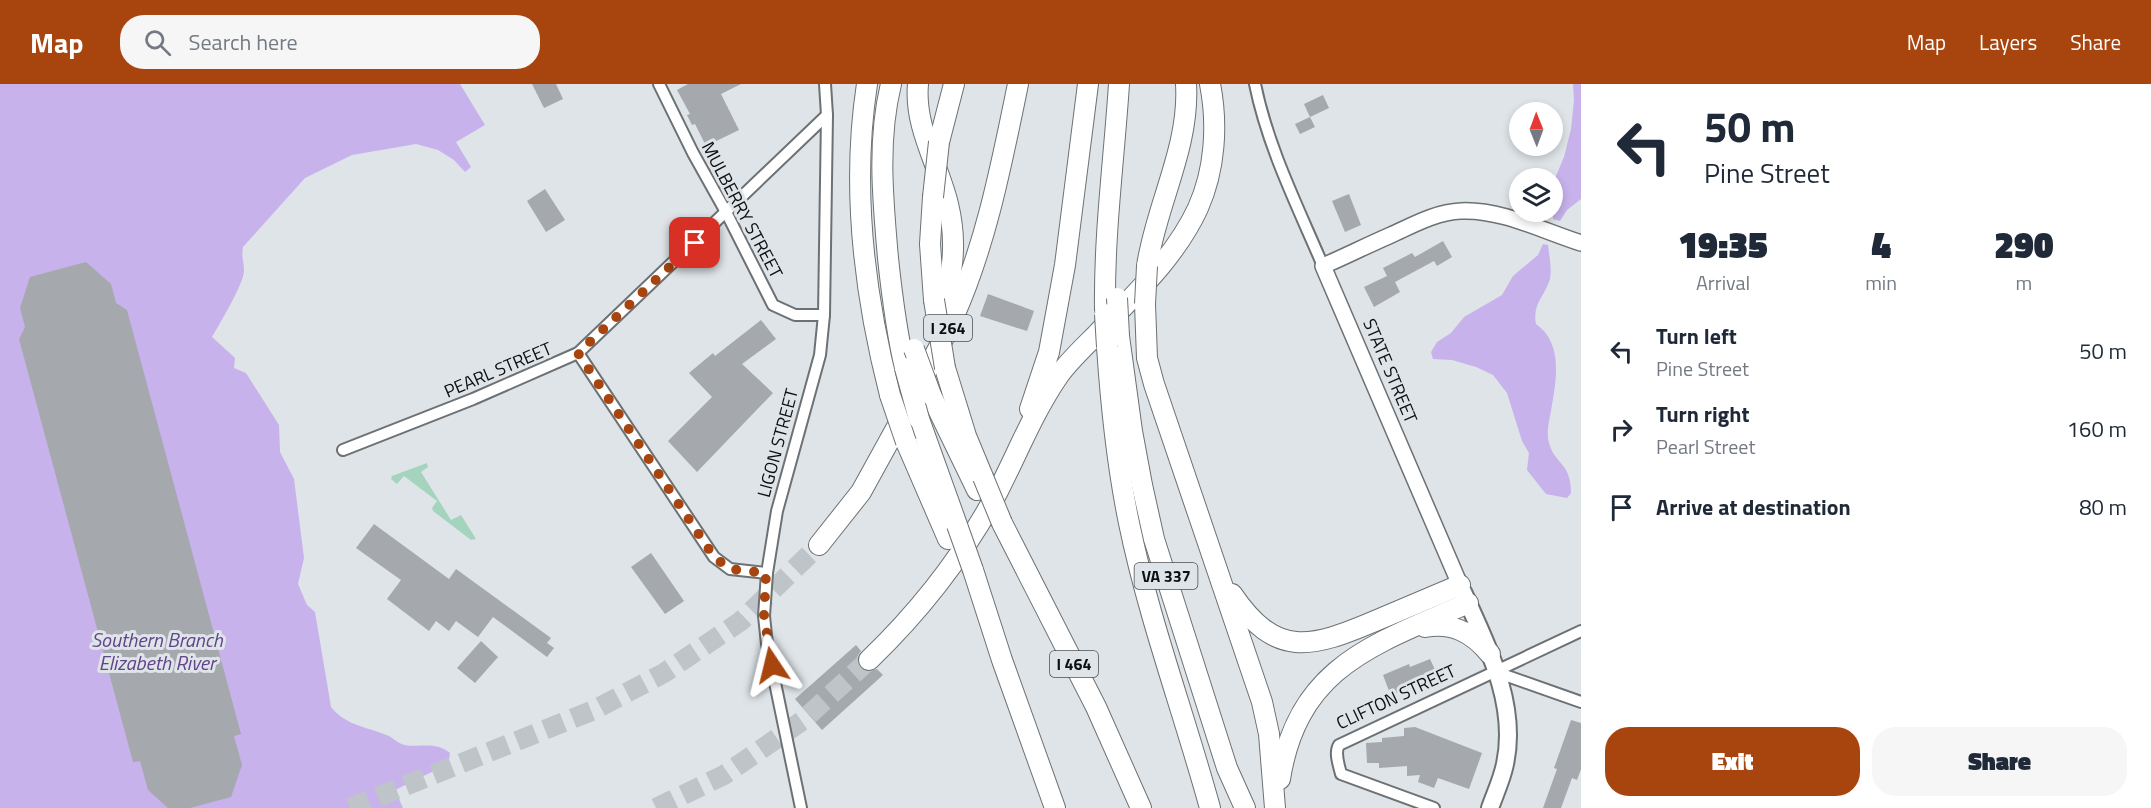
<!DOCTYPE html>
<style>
:root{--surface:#fff;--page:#f6f6f7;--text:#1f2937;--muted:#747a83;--accent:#a8440d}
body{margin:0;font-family:"Titillium Web",sans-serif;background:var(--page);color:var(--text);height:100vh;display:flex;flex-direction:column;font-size:22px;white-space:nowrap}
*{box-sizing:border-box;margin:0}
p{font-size:20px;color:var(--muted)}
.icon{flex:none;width:33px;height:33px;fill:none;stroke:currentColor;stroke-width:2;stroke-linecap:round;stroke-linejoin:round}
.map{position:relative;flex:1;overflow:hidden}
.sheet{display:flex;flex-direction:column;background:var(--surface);width:570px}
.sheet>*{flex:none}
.guide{background:#fff;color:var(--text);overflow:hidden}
.needle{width:39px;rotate:359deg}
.buttons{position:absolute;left:1509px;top:18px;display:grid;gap:12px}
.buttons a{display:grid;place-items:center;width:54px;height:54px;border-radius:50%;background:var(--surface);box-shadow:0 3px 9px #0003;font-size:30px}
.pin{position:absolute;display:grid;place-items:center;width:51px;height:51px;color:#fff;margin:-26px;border-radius:12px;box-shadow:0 3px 9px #0006}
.me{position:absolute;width:66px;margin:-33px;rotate:350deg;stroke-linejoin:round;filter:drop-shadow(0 0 4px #0008)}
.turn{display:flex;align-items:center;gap:21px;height:126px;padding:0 24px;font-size:27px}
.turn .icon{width:78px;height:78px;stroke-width:2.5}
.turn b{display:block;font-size:42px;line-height:51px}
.eta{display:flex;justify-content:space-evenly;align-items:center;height:102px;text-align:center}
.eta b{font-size:36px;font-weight:800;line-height:42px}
.primary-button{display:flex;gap:12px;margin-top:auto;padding:12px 24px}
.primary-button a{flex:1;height:69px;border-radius:24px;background:var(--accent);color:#fff;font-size:24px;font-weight:800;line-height:69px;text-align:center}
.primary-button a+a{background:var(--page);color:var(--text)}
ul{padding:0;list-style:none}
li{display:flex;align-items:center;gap:18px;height:78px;padding:0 24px}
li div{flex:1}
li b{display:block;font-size:22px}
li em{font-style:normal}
header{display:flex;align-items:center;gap:36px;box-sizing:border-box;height:84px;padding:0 30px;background:var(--accent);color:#fff}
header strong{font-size:28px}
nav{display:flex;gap:33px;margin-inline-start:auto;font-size:21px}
.search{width:420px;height:54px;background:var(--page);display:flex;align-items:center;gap:15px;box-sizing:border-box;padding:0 21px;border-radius:24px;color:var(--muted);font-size:22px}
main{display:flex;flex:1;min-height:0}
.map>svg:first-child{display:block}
</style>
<header>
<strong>Map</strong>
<div class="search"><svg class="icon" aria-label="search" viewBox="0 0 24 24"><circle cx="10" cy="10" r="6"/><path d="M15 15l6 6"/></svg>Search here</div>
<nav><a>Map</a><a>Layers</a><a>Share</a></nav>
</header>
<main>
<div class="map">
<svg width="1581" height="724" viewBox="0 0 1581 724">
<rect width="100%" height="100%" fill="#dee4e8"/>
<!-- green -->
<path fill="#a5d4be" d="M427 379 428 383 421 388 451 436 461 431 476 455 471 456 433 427 432 424 437 417 404 392 397 400 391 395 392 392Z"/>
<!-- water -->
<g fill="#c7b2ec">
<path d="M0 0H460L485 41 456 58 471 83 465 88 454 76 438 66 416 60 352 71 305 94 243 163C241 173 244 177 244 187 244 199 219 241 212 253L235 274 234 284 246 289 279 341 280 368 294 395 304 474 298 500 307 521 315 528 331 623C346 642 368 643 389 652 394 655 399 660 405 661 423 664 434 657 450 669L449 676 440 684 395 706 403 724H0Z"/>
<path d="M1573 0H1581V115L1567 126 1560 137 1553 135V99L1564 73 1571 45 1574 16Z"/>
<path d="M1543 160 1548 161C1549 172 1552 183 1550 195 1545 212 1532 220 1536 240 1564 260 1556 297 1551 327 1549 337 1546 349 1549 359 1555 381 1571 378 1571 409L1567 414 1546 410 1527 386 1529 369 1522 357 1507 309 1493 291 1476 283 1452 276 1433 275 1431 268 1437 258 1451 249 1464 233 1502 211 1513 192 1538 171Z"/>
</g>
<!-- building -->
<g fill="#a5a8ad">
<path d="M532 0H556L563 15 544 24Z"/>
<path d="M688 0H741L721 10 739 46 706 62 695 40 692 41 687 31 690 30 677 6Z"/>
<path d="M1323 11 1329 24 1310 33 1304 20Z"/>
<path d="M1310 33 1315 43 1300 50 1295 40Z"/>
<path d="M545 105 565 136 546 148 527 117Z"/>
<path d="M1349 110 1361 141 1345 148 1332 117Z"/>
<path d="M1443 157 1452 173 1437 182 1434 177 1395 198 1400 208 1374 223 1364 203 1387 192 1383 184 1412 169 1415 173Z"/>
<path d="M86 178 111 200 116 219 127 226 241 650 234 652 242 681 231 713 190 724H168L148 706 140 677 133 678 19 255 25 243 20 224 30 193Z"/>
<path d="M988 210 1034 227 1027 247 980 232Z"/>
<path d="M761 236 776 255 742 280 773 309 697 388 668 357 712 313 689 289 713 269 715 272Z"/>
<path d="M374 440 449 495 456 485 551 554 547 559 554 564 547 573 493 533 478 553 456 537 449 547 436 537 429 547 387 515 401 496 356 464Z"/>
<path d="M651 469 684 517 665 530 631 483Z"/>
<path d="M481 557 498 573 475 599 457 584Z"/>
<path d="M856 561 861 567 857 573 860 584 866 588 877 585 883 591 822 646 795 615Z"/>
<path d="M1430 575 1437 590 1391 612 1383 591 1409 580 1410 583Z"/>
<path d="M1571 636 1581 639V685L1577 696 1572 694 1561 724H1543L1557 685 1554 684Z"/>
<path d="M1415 643 1482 669 1469 705 1438 694 1434 704 1418 698 1420 691 1407 692V682L1379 684V679H1367L1366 659 1382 658V654L1404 652V644Z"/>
</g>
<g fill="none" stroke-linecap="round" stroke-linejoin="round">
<!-- highway-tunnel -->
<g stroke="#bfc4c8" stroke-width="20" stroke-dasharray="20 10" stroke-linecap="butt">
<path d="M350 724 594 626 664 589 741 537 819 461"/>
<path d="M656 724 724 691 802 637 869 576"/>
</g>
<defs>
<g id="street">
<path d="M659 0 693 69 726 128 773 221 795 231H824"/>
<path d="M1255 0C1268 64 1298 123 1323 182"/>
<path d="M578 269 714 473 730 485 767 489"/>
<path d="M343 366 473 315 578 269 827 31"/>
<path d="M1496 588 1581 618"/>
<path d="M801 724 767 560 764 532 767 489 777 427 820 271 824 231 827 31 825 0"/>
<path d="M1434 724 1341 690C1339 681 1334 669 1339 661L1581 547"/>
</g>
<path id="secondary" d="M1460 501 1323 182C1346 172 1368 161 1391 151 1413 141 1436 128 1461 127 1501 125 1543 147 1581 159"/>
<path id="primary" d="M1463 508C1487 561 1518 620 1505 680 1502 695 1495 710 1490 724"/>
<g id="highway">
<path d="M867 0C851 104 864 210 890 311"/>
<path d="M891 0C877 57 883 117 888 174 892 212 896 246 905 284"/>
<path d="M918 0C914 43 938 79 948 120 959 165 951 199 936 242"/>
<path d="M939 58 954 0"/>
<path d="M933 113 930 160 934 216"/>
<path d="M1147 182C1156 121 1190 63 1186 0"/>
<path d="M1145 220 1147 274 1154 300 1262 618 1269 650 1275 724"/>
<path d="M1105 225C1104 149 1114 76 1119 0"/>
<path d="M1119 252 1132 347 1142 401 1154 455 1227 684 1245 724"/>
<path d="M1107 263C1111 322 1117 381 1129 439 1149 536 1184 629 1210 724"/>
<path d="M945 284 966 352 983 393"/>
<path d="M918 304C929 280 943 258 953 234 986 161 1002 78 1018 0"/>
<path d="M931 311 977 406"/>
<path d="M1030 325 1049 268 1065 181 1088 0"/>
<path d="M919 335 957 441"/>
<path d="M906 358 948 455"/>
<path d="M1002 439 1096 623 1141 724"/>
<path d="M819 461 861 408 904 330"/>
<path d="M973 486 1002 576 1055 724"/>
<path d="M1232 510C1276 575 1311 564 1375 537 1403 525 1432 513 1460 501"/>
<path d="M1425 543C1453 538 1473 549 1490 570"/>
<path d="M869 576C921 526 964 471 998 407 1018 368 1034 327 1059 291 1070 276 1083 264 1096 251 1133 212 1175 174 1198 124 1215 86 1218 41 1210 0"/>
<path d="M1280 695C1298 581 1376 560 1468 519"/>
</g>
</defs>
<!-- street casing -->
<use href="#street" stroke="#6c7174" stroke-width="14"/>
<!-- secondary casing -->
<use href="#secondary" stroke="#6c7174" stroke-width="18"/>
<!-- primary casing -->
<use href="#primary" stroke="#6c7174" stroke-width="20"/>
<!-- highway casing -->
<use href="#highway" stroke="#6c7174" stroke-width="22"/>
<!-- street -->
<use href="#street" stroke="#fff" stroke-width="10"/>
<!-- secondary -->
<use href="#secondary" stroke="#fff" stroke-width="15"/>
<!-- primary -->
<use href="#primary" stroke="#fff" stroke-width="16"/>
<!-- highway -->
<use href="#highway" stroke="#fff" stroke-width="20"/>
<defs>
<g id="highway-bridge">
<path d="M933 113 939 58"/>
<path d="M1117 214 1119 252"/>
<path d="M934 216 945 284"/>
<path d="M1145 220 1147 182"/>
<path d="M1105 230 1107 263"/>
<path d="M914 265 931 311"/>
<path d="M905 284 919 335"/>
<path d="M890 311 906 358"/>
<path d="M983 393 1002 439"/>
<path d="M957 441 973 486"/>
</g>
</defs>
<!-- highway-bridge casing -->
<use href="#highway-bridge" stroke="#6c7174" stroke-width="22" stroke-linecap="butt"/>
<!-- highway-bridge -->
<use href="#highway-bridge" stroke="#fff" stroke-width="20"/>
</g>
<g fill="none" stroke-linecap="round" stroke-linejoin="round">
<!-- route -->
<path stroke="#a8440d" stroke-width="10" stroke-dasharray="0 18" d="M695 159 578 269 714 473 730 485 766 489 764 531 772 581"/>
</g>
<g text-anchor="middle" stroke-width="6" stroke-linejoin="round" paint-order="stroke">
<!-- shield labels -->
<g fill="#dee4e8" stroke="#4c4f51" stroke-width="1.5">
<rect x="924" y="231" width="48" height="26" rx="4.5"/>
<rect x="1134.5" y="479" width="63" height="26" rx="4.5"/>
<rect x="1050" y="567" width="48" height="26" rx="4.5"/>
</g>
<g font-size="16" font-weight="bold" fill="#0d0f10">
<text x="948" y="250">I 264</text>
<text x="1166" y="498">VA 337</text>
<text x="1074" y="586">I 464</text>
</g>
<!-- street labels -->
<g font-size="18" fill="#0d0f10" stroke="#dee4e8">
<text transform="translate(742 126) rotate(62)" y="6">MULBERRY STREET</text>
<text transform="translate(498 286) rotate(-23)" y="6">PEARL STREET</text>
<text transform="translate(1390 287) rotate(67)" y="6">STATE STREET</text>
<text transform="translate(778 359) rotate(-75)" y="6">LIGON STREET</text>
<text transform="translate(1396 613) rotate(-25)" y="6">CLIFTON STREET</text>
</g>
<!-- water labels -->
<g font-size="20" font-style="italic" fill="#61448a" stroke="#dee4e8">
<text x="157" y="563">Southern Branch<tspan x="157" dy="23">Elizabeth River</tspan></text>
</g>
</g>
</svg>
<div class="buttons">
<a><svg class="needle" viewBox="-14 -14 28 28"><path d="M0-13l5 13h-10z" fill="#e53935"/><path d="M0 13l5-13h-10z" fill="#747a83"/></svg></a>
<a><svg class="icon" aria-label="layers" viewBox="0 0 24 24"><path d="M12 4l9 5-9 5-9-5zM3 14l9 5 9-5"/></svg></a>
</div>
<div class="pin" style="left:695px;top:159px;background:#d93025"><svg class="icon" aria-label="arrive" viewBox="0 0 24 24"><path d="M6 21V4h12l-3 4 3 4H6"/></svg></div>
<svg class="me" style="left:772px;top:581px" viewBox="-20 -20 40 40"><path d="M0-17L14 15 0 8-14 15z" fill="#a8440d" stroke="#fff" stroke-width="4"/></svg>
</div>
<section class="sheet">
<div class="guide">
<div class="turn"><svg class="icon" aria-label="left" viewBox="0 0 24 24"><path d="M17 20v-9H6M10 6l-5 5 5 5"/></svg><div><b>50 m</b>Pine Street</div></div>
</div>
<div class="eta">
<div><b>19:35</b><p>Arrival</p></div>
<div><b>4</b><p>min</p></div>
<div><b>290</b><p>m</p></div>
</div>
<ul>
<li><svg class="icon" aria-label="left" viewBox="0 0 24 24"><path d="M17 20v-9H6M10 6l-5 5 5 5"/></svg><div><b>Turn left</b><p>Pine Street</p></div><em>50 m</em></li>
<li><svg class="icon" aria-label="right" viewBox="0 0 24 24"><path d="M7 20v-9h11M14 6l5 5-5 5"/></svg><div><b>Turn right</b><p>Pearl Street</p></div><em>160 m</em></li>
<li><svg class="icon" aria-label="arrive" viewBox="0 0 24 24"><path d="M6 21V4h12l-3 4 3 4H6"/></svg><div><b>Arrive at destination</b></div><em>80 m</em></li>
</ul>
<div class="primary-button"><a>Exit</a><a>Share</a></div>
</section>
</main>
